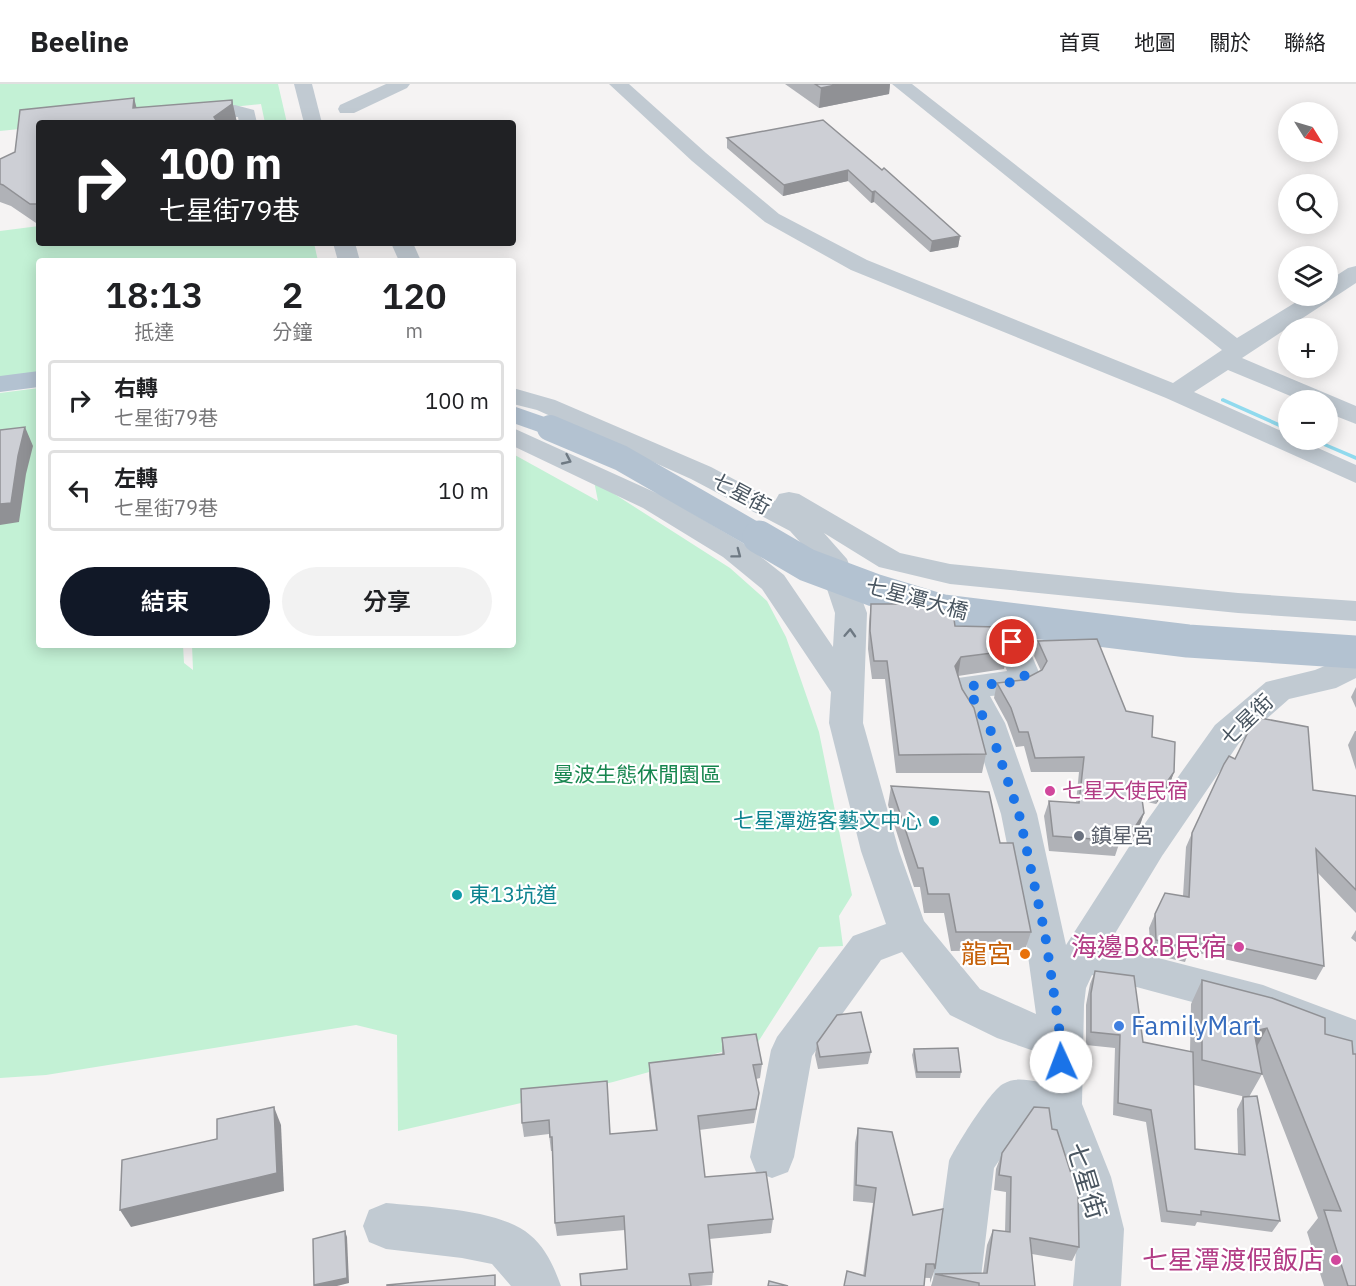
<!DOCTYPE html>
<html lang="zh-TW">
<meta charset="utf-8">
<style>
:root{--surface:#fff;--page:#f2f2f2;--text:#202124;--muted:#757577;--line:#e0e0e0;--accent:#111827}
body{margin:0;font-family:"IBM Plex Sans","Noto Sans TC",sans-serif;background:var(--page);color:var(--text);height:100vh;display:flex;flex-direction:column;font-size:22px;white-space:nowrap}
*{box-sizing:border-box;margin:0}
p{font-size:20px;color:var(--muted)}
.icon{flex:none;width:33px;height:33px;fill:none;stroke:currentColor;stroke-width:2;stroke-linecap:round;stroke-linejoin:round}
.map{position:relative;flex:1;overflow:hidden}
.side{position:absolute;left:36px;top:174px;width:480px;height:390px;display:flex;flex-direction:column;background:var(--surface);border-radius:6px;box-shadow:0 3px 15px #0003}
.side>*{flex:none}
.hud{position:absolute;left:36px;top:36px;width:480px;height:126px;border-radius:6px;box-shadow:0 3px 15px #0003;background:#202124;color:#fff;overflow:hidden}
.needle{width:39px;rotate:127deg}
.buttons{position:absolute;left:1278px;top:18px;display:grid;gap:12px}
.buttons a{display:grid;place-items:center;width:60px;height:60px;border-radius:50%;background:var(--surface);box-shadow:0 3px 15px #0003;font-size:30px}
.pin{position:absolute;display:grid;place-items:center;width:51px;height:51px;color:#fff;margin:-26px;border:3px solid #fff;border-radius:50%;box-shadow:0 2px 6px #0007}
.me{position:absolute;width:66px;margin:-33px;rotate:358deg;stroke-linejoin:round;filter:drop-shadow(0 0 4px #0008)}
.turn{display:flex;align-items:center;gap:21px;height:126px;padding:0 24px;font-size:27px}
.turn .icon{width:78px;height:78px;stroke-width:2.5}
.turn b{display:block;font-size:42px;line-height:51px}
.eta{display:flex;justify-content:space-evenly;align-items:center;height:102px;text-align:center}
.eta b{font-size:36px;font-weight:600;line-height:42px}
.action{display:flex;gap:12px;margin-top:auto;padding:12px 24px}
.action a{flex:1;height:69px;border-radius:36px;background:var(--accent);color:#fff;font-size:24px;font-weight:600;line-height:69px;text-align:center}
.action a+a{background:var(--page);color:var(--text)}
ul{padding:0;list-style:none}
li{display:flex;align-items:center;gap:18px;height:81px;margin:0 12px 9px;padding:0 12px;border:3px solid var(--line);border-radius:6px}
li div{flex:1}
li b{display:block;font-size:22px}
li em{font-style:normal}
header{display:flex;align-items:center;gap:36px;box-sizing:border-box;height:84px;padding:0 30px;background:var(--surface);border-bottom:2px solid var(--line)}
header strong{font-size:28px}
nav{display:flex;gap:33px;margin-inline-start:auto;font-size:21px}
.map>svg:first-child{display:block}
</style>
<header>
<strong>Beeline</strong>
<nav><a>首頁</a><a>地圖</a><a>關於</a><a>聯絡</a></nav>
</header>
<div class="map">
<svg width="1356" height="1202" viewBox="0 0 1356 1202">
<rect width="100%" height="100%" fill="#f5f3f3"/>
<!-- green -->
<g fill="#c3f1d5">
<path d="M0 0H278L287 39H265L261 20 78 39H39V43L0 47Z"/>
<path d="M39 142V159H314L318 177H39V290L0 294V147Z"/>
<path d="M39 304V561H183L184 579 193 586 192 561H513V370L598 417 594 397 730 484 767 517 786 553 819 648 852 811 839 832 843 862 819 863 758 958 613 998 398 1047 397 951 356 941 46 991 0 994V309Z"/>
</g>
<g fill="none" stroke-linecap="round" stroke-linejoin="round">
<!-- stream -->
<g fill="#90daee" fill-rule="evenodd">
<path d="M1223 314 1288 343V347L1221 317V315Z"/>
<path d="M1310 356H1318L1356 372V376Z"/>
</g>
<!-- minor -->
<g fill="#c1cad2" fill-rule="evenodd">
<path d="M294 0H312L322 39H304Z"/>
<path d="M386 0H410L407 4 354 29H340L338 25 340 21Z"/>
<path d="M609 0H629L706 69 779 130 867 176 1173 299 1222 266 892 0H912L1237 254 1306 212H1328V197L1348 184 1356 182V199L1242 274 1356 322V340L1328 329V316H1300L1228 286 1194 308 1288 350V356H1300L1356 381V399L1166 314 851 186 765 138 692 77Z"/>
<path d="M235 21 254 26 257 39H239L238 33H235L176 39H145C155 24 215 24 235 21Z"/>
<path d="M333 159H355L360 177H338Z"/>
<path d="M391 159H413L421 177H399Z"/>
<path d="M513 304 555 316 711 383 775 417 779 410 789 408 799 410 900 469 950 480 1238 509 1356 517V537L1238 529 950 500 879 483 824 449 847 475 867 529 863 639 899 767 924 837 980 905 1036 930 1025 850 1001 730 972 641 960 623 953 602 958 594 1007 587 996 559 1001 551 1012 548 1023 551 1041 593C1031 611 1009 610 990 612L1005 639 1037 730 1066 861 1136 752 1215 641 1266 598 1315 586 1356 569V594L1336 604 1289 615 1239 659 1162 772 1108 861 1263 901 1356 936V974L1259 936 1092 891 1086 904 1084 921 1082 1020 1111 1093 1124 1145 1121 1202H1073L1078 1145 1065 1093 1045 1038 1027 1036 994 1084 980 1202H932L949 1077C956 1062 990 1007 1003 1000 1014 993 1026 996 1039 998L1040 969 997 954 950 931 902 868 881 876 812 972 794 1073 788 1088 772 1094 756 1088 750 1073 771 966 777 953 853 852 886 840 861 767 829 639 831 608 762 505 723 473 643 424 513 362V344L663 412 743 459 784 491 833 563 835 529 818 478 790 447 691 395 537 326 513 320Z"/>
<path d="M386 1119C425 1123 501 1125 530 1151 546 1164 554 1183 561 1202H511L492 1180 462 1174 386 1165 369 1158 363 1142 369 1126Z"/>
</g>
<!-- major -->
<g fill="#b3c2d1" fill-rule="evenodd">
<path d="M39 287V303L0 308V292Z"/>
<path d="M513 322 559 338 563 344 559 350 550 352 513 339Z"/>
</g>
<!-- major-bridge-far1 -->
<path stroke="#b3c2d1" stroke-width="26" d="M550 344 621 374 762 455"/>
<!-- major-bridge -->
<path stroke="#b3c2d1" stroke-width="33" d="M759 453 807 481 874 506 943 527 1188 557 1356 568"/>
</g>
<!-- wall -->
<g fill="#b0b2b7" fill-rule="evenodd">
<path d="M785 0H890L889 10 819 24Z"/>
<path d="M134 14 136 24 232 16 237 39H39V141L11 122 0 118V75L15 68 20 26Z"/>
<path d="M823 36 960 152 958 163 930 168 874 118 871 119 848 97 783 112 727 64V54Z"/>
<path d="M871 520 955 542 1008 567 1004 585 958 592 986 670 982 689H896L885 595H872L868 565 869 538Z"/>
<path d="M1038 557 1126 627 1152 653 1174 688 1169 702 1156 720 1142 717 1144 729 1139 744 1130 758 1120 757 1115 772 1049 767 1044 732 1049 717 1076 719 1079 688H1031L1024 662 1016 663 1007 638 994 614 997 599 1023 596 1041 587 1034 572Z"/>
<path d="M1356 603V624L1351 613Z"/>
<path d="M1355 647H1356V686L1348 661Z"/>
<path d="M891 702 1000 759 1031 848 1025 866 951 867 944 829H924L920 803H914L888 721Z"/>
<path d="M1313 706 1356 712V829L1318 789 1324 882 1316 896 1189 867 1185 878 1151 870 1149 844 1155 830 1183 812 1186 763 1192 749Z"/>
<path d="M1356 846V858L1351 854Z"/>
<path d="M1095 887 1143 958 1190 968 1191 920 1202 896 1325 950 1356 1202H1324L1307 1148 1318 1134 1261 987 1262 990 1249 1013 1280 1137 1272 1148 1197 1138 1195 1142 1161 1138 1146 1038 1113 1031 1115 964 1086 961V921L1090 900ZM1194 1001 1246 1013H1243L1237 1025 1238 1070 1195 1065Z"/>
<path d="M722 954 762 980 760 994 756 995 759 1009 757 1023 754 1039 699 1046 705 1093 773 1135 771 1149 709 1155 713 1188 712 1201 698 1202H581L627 1185 625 1146 557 1152 555 1139 553 1067H551L549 1050 524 1053 522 1039 521 1005 611 1050 656 1046 649 993V979L722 970Z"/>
<path d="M817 959 871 968 868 980 818 985 815 971Z"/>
<path d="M914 965 961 988 960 994H916L912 971Z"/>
<path d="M858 1044 913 1131 943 1125 935 1185 930 1199V1194L863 1192 873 1119 853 1117 855 1059Z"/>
<path d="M1052 1045 1079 1163 1072 1177 1032 1170 1035 1202H931L935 1190 983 1189 987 1161 993 1146 1005 1148 1006 1108 994 1106 996 1085 1002 1069Z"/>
</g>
<!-- shaded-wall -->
<g fill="#909195">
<path d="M840 0H890L889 10 819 24 821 4Z"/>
<path d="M134 14 139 33 133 24Z"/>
<path d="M232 16 237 39H216L214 33Z"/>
<path d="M848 86V97L783 112 784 101Z"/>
<path d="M875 107 874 118 871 119 872 108Z"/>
<path d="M960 152 958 163 930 168 932 157Z"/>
<path d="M25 343 33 362 26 390 19 438 0 441V420L18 372Z"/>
<path d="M961 573 958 592 955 582Z"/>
<path d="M1174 688 1169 702 1156 720 1162 705Z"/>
<path d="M1144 729 1139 744 1130 758 1135 743Z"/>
<path d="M1267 944 1254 968V947Z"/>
<path d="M274 1023 281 1041 284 1107 131 1143 120 1126Z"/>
<path d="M345 1147 347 1153 349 1199 337 1202H314V1201Z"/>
</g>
<!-- building -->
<g fill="#cdcfd5" stroke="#909195" stroke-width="1.5">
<path d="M815 0H840L821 4Z"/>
<path d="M134 14 133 24 232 16V20L214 33 218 39H39V120H30L3 101 0 100V75L15 68 20 26Z"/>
<path d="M823 36 882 86 884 84 960 152 932 157 875 107 872 108 848 86 784 101 727 54Z"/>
<path d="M25 343 18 372 11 419 0 420V346Z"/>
<path d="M871 520H918L953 528 955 542 999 543 1008 567 961 573 955 582 962 605 974 624 986 670 899 671 887 577H874L870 547Z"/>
<path d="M1097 555 1126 627 1153 632 1152 653 1175 658 1174 688 1162 705 1140 701 1144 729 1135 743 1117 741 1120 757 1053 752 1049 717 1079 719 1084 673 1035 674 1028 648H1019L1011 624 997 599 1023 596 1042 586 1047 577 1038 557Z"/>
<path d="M1260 634 1308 643 1313 706 1356 712V806L1316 765 1324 882 1193 853 1191 865 1156 856 1155 830 1165 809 1189 813 1192 749 1224 680 1229 672 1235 675 1250 644Z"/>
<path d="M891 702 989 708 1000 759H1013L1031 848H956L949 810H928L923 784H918Z"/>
<path d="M1095 887 1134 892 1143 958 1193 968 1195 1065 1245 1071 1243 1013 1257 1012 1280 1137 1201 1127V1131L1167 1127 1151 1026 1118 1019 1120 951 1091 948V909Z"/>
<path d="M1202 896 1272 914 1325 934V950L1352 957 1353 970H1356V1202H1348L1324 1126 1341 1127 1267 944 1254 947 1262 990 1202 976Z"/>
<path d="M861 928 871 968 820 973 817 959 837 931Z"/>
<path d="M756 950 762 980 753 981 759 1009 756 1025 698 1032 705 1093 766 1088 773 1135 708 1141 713 1188 689 1190 691 1202H581L580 1190 627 1185 624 1132 555 1139 552 1053H550L549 1036 522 1039 521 1005 607 997 610 1050 657 1046 649 979 724 970 722 954Z"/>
<path d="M958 964 961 988H917L914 965Z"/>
<path d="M274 1023 277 1089 120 1126 122 1076 217 1055V1035Z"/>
<path d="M1034 1023 1049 1024 1052 1045 1057 1046 1078 1111 1079 1163 1030 1154 1035 1202H979V1199L935 1190 987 1189 993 1146 1010 1148 1011 1093 999 1091 1002 1069Z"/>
<path d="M858 1044 892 1048 913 1131 943 1125 935 1185 934 1180H926L924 1202H844L847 1187 865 1192 876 1104 856 1101Z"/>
<path d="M345 1147 347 1194 314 1201 313 1155Z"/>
<path d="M495 1191V1202H387V1201Z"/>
<path d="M769 1197 788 1202H768Z"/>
</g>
<!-- one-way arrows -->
<defs><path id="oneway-chevron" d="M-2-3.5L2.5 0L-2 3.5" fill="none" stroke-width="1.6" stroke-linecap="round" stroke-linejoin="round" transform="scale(1.5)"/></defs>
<g stroke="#6e7983">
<use href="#oneway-chevron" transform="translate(567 376) rotate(25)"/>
<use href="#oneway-chevron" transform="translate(737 470) rotate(37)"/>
<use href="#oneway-chevron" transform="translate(850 549) rotate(-87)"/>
</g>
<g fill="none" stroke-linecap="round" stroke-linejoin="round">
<!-- route -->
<path stroke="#1a73e8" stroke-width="10" stroke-dasharray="0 18" d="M1012 558 1025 593 1016 598 970 602 976 623 988 639 1019 730 1045 850 1061 957V978"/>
</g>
<!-- markers -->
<g fill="#d1479c" stroke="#fff" stroke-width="2">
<circle cx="1050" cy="707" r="6"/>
<circle cx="1239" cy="863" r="6"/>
<circle cx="1336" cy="1176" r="6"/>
</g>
<g fill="#0f9aa8" stroke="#fff" stroke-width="2">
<circle cx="934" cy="737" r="6"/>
<circle cx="457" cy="811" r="6"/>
</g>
<circle fill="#6b7280" stroke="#fff" stroke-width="2" cx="1079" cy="752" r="6"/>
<circle fill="#e8710a" stroke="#fff" stroke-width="2" cx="1025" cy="870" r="6"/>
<circle fill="#3f7fe0" stroke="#fff" stroke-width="2" cx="1119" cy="942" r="6"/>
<g text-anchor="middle" stroke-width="4.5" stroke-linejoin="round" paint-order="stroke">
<!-- street labels -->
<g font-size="21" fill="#4a5661" stroke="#fff">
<text transform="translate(741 410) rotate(28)" y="7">七星街</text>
<text transform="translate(917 515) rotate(15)" y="7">七星潭大橋</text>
<text transform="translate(1247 636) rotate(-44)" y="7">七星街</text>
</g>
<!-- park labels -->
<g font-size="21" fill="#17864f" stroke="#fff">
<text x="637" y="698">曼波生態休閒園區</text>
</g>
<!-- hotel labels -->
<g font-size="21" fill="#b23c85" stroke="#fff" text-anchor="start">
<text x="1062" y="714">七星天使民宿</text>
</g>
<!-- culture labels -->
<g font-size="21" fill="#0d838f" stroke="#fff" text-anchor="end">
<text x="922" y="744">七星潭遊客藝文中心</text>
<text x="469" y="818" text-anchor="start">東13坑道</text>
</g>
<!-- worship labels -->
<g font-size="21" fill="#5b616d" stroke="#fff" text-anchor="start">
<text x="1091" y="759">鎮星宮</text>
</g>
<!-- near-hotel labels -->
<g font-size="26" fill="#b23c85" stroke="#fff" text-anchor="end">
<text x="1227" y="872">海邊B&amp;B民宿</text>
<text x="1324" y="1185">七星潭渡假飯店</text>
</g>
<!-- near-food labels -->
<g font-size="26" fill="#c56008" stroke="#fff" text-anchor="end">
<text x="1013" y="879">龍宮</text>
</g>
<!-- near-shop labels -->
<g font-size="26" fill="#366cbe" stroke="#fff" text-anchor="start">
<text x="1131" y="951">FamilyMart</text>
</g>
<!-- near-street labels -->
<g font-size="26" fill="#4a5661" stroke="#fff">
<text transform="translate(1086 1097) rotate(73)" y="9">七星街</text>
</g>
</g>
</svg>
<div class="buttons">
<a><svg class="needle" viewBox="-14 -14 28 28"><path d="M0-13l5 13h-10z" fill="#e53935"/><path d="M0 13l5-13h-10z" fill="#757577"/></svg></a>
<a><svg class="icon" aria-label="search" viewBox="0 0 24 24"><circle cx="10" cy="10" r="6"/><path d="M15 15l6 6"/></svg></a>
<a><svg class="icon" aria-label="layers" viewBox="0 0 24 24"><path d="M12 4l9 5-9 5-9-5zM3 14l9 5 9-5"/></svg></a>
<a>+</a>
<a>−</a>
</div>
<div class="pin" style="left:1012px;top:558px;background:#d93025"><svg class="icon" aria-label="arrive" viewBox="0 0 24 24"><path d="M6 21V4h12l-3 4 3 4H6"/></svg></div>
<svg class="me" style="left:1061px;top:978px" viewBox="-20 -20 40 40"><circle r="19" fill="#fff"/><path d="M0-13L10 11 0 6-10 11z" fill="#1a73e8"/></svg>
<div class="hud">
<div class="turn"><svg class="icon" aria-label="right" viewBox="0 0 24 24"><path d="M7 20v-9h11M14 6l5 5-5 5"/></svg><div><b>100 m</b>七星街79巷</div></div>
</div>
<section class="side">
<div class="eta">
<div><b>18:13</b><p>抵達</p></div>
<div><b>2</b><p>分鐘</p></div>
<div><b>120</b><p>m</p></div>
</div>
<ul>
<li><svg class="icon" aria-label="right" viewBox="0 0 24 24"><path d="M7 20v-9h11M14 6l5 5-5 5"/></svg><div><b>右轉</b><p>七星街79巷</p></div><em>100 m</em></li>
<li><svg class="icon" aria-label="left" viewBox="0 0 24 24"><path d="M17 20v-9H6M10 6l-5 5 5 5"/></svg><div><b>左轉</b><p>七星街79巷</p></div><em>10 m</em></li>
</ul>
<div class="action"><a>結束</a><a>分享</a></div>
</section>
</div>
